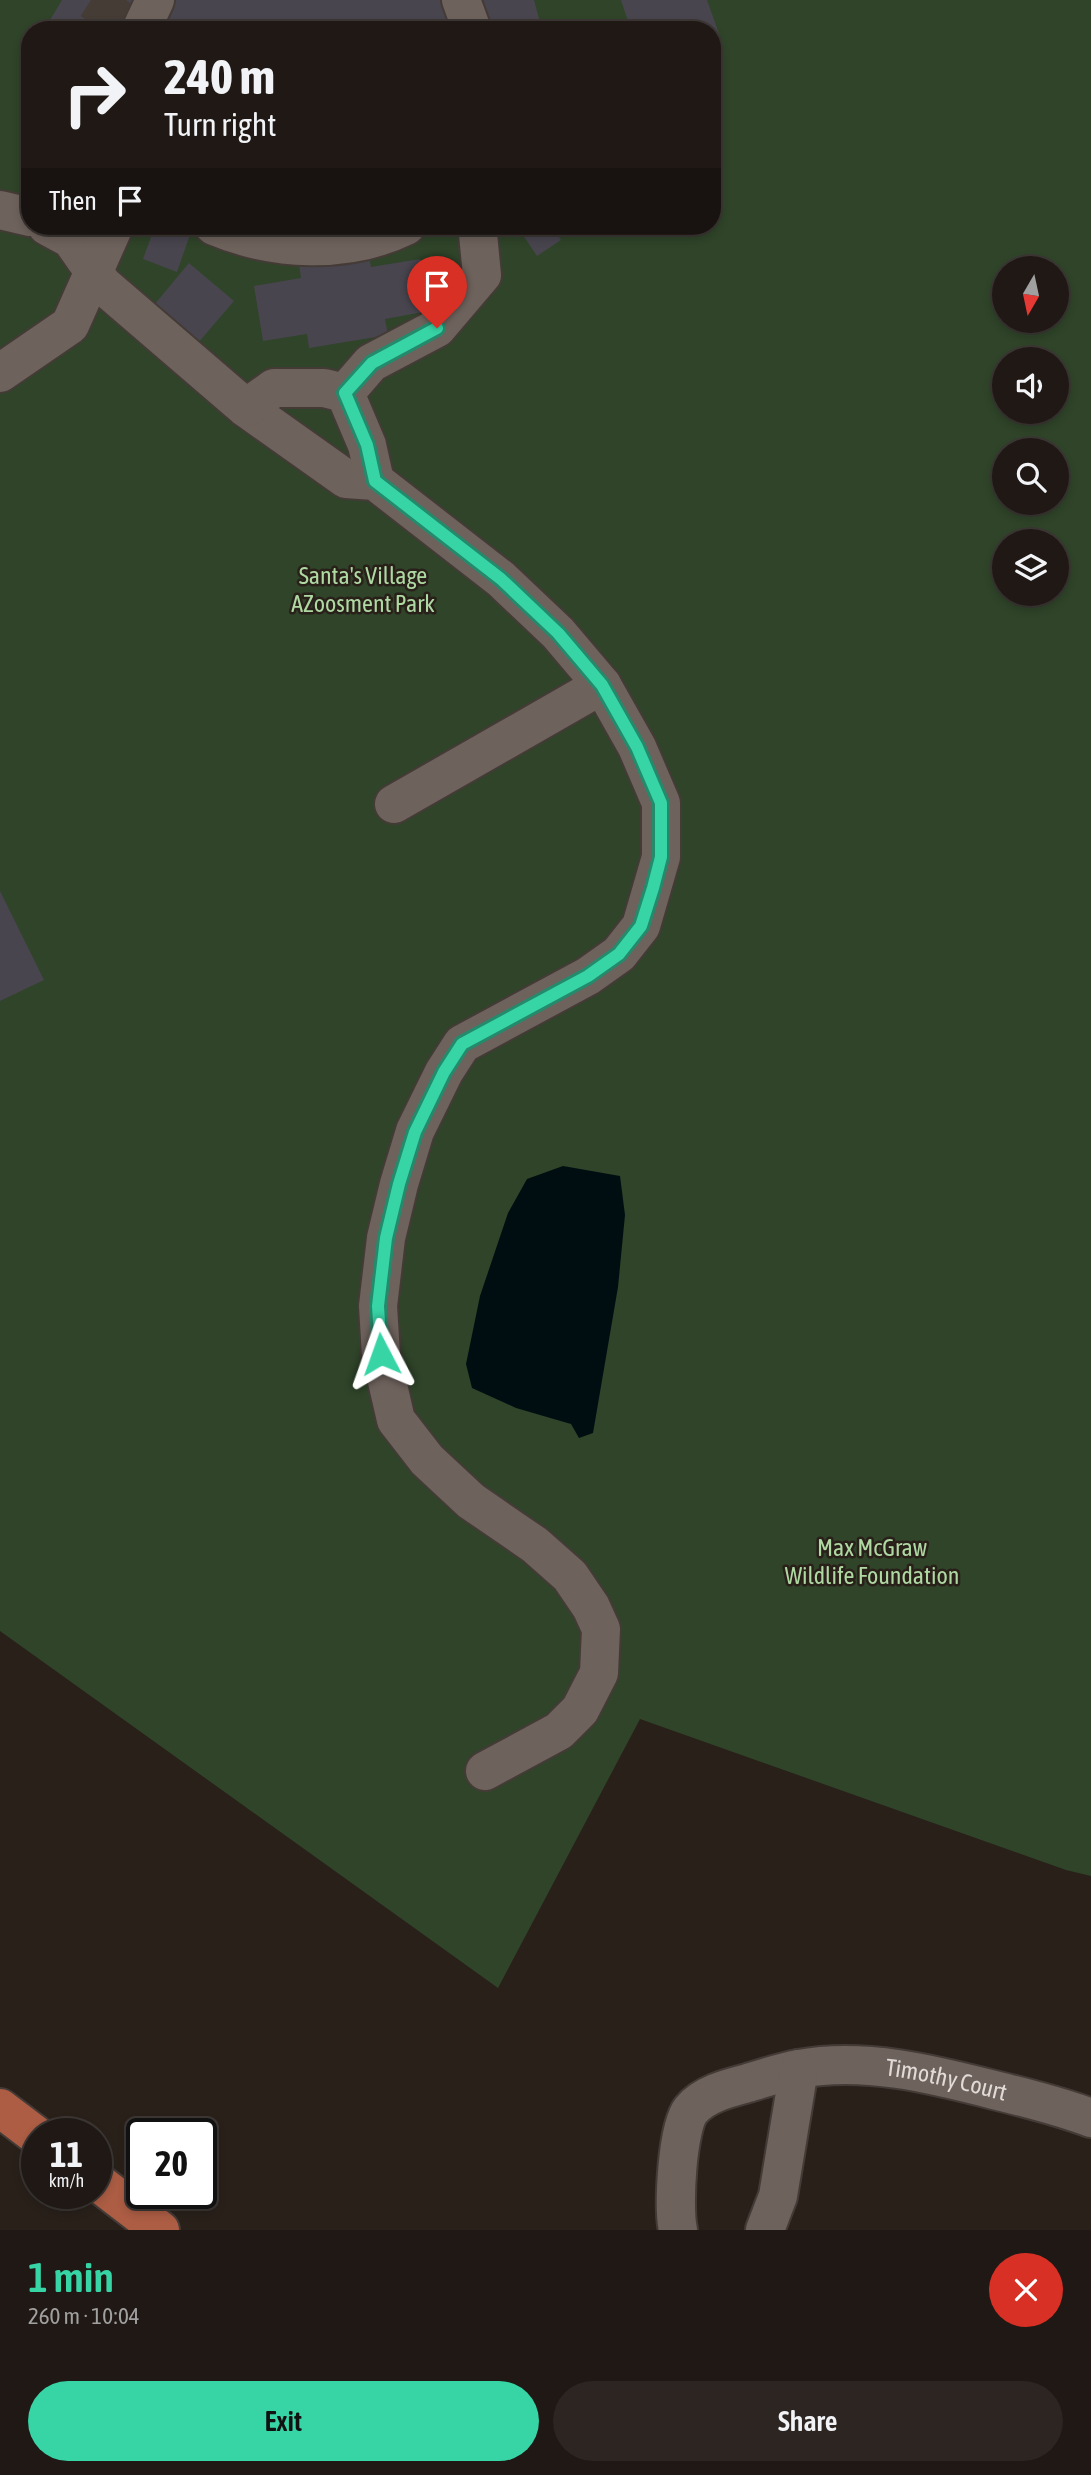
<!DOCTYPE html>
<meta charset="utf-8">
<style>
:root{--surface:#1f1814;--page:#2c2522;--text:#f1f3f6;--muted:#a1a0a0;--line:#3c3734;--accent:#37d4a6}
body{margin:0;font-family:"Asap Condensed",sans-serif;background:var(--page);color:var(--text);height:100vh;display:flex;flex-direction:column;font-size:26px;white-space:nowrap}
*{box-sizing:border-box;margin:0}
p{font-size:23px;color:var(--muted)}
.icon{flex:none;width:38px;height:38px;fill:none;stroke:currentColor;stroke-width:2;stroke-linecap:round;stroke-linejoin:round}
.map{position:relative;height:2230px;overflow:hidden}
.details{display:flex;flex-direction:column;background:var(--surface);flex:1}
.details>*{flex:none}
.banner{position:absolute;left:21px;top:21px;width:700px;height:214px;border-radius:28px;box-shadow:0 4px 10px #0003,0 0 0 2px var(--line);background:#1f1814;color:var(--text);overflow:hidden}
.needle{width:46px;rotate:189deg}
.fabs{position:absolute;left:992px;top:256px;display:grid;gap:14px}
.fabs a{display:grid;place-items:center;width:77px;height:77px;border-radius:50%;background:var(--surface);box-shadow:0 4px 10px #0003,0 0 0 2px var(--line);font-size:35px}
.speed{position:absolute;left:21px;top:2118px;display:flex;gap:14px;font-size:35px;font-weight:700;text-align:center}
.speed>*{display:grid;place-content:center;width:91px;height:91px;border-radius:50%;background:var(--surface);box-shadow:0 4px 10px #0003,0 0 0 2px var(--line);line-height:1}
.speed small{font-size:18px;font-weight:400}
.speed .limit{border:4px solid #111;border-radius:10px;background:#fff;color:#111}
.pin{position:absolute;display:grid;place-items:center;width:60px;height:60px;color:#fff;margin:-72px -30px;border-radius:50% 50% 50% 0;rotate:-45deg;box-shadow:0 0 7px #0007}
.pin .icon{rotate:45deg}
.me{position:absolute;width:77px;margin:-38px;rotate:356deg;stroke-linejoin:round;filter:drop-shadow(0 0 5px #0008)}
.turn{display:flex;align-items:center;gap:24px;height:147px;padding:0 28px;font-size:32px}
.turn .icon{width:91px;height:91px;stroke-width:2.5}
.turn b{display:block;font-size:49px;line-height:60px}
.then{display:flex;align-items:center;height:66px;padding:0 28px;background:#0003;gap:14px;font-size:26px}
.round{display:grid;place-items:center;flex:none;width:74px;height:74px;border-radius:37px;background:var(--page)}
.headline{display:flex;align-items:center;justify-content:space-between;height:119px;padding:0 28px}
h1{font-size:42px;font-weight:600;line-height:52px;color:var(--accent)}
.button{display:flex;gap:14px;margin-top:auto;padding:14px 28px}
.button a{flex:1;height:80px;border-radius:42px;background:var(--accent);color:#111;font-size:28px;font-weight:600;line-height:80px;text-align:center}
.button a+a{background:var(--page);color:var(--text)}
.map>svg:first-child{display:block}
</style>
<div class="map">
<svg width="1091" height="2230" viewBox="0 0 1091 2230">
<rect width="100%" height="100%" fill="#29201a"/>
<!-- green -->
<path fill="#2f4429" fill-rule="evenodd" d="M0 0H1091V1876L1066 1870 640 1719 498 1988 0 1631ZM30 30H712V226H30ZM1004 268H1057V320H1004ZM1004 359H1057V411H1004ZM1004 450H1057V502H1004ZM1004 541H1057V593H1004Z"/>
<!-- water -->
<path fill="#000e12" d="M563 1166 620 1176 625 1215 618 1287 593 1433 579 1438 571 1424 516 1408 472 1388 466 1364 480 1296 508 1213 527 1179Z"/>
<!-- building -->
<g fill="#49454f">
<path d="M62 0H148L129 30H44Z"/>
<path d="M159 0H449L462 30H148Z"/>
<path d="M476 0H534L542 30H485Z"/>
<path d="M621 0H707L723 45 712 49V30H631Z"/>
<path d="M712 171H718L721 212 712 213Z"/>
<path d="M155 226H193L177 272 143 259Z"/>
<path d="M517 226H551L561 240 537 256Z"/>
<path d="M597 226H625L601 236Z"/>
<path d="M368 252 371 267 420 259 429 311 385 319 388 335 309 348 307 334 263 341 254 286 301 278 299 264Z"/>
<path d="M189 263 234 301 198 343 154 305Z"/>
<path d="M0 891 44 980 0 1001Z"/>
</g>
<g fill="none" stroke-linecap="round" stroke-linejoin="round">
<!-- minor-tunnel -->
<path stroke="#453c36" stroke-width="38" stroke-dasharray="38 19" stroke-linecap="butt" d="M91 0 131 26"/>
<defs>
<g id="minor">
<path d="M461 0 472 30"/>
<path d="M141 30 155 0"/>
<path d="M0 210 30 217"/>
<path d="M47 226 71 239 103 285 246 408 346 479 375 481 501 579 558 633 602 685 637 747 661 803V857L641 926 619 954 588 976 462 1044 444 1072 415 1131 399 1184 386 1238 378 1306 381 1355 396 1420 427 1460 471 1501 535 1545 570 1576 591 1607 601 1629 599 1673 580 1710 559 1731 485 1771"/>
<path d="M214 226C273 251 347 255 406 226"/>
<path d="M0 373 70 325 114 226"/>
<path d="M345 393 371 363 437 328 482 275 478 234"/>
<path d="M345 393 367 445 375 481"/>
<path d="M246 408 274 388H324L345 393"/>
<path d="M394 804 602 685"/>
<path id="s1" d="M678 2230C673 2208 677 2127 691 2110 704 2094 729 2088 748 2083 764 2078 782 2072 799 2069 864 2057 932 2074 994 2090 1027 2098 1059 2106 1091 2118"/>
<path d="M765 2230 778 2196 799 2069"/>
</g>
<g id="major">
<path d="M0 2108 37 2136"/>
<path d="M96 2181 160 2230"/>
</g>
</defs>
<!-- minor casing -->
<use href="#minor" stroke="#443b37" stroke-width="42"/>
<!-- major casing -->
<use href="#major" stroke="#443b37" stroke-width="42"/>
<!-- minor -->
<use href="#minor" stroke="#6e625c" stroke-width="38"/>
<!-- major -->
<use href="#major" stroke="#ac5d44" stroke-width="38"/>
</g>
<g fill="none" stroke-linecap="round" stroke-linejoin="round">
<defs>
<path id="route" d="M381 1354 378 1306 386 1238 399 1184 415 1132 444 1072 462 1044 588 976 619 954 641 926 653 888 661 857V803L637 747 602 685 558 633 501 579 375 481 367 445 345 393 372 363 437 328"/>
</defs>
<!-- route casing -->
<use href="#route" stroke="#248a6c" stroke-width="18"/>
<!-- route -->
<use href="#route" stroke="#37d4a6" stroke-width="12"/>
</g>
<g text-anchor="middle" stroke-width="5" stroke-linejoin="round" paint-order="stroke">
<!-- park labels -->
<g font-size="24" fill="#afd9a3" stroke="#29201a">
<text x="363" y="584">Santa's Village<tspan x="363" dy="28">AZoosment Park</tspan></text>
<text x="872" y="1556">Max McGraw<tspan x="872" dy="28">Wildlife Foundation</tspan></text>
</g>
<!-- street labels -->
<g font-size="24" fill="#e1dad7" stroke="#29201a">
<text dy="8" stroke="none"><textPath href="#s1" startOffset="388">Timothy Court</textPath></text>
</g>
</g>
</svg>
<div class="fabs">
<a><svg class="needle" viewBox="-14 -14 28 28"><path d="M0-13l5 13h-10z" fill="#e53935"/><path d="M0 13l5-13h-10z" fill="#a1a0a0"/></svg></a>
<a><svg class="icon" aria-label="sound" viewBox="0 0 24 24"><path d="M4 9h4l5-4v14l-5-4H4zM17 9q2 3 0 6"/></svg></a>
<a><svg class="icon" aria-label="search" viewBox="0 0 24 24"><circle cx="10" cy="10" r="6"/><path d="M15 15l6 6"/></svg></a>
<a><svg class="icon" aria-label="layers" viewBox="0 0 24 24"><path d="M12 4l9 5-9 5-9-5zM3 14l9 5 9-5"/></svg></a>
</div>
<div class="speed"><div>11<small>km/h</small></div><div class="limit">20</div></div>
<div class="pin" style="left:437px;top:328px;background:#d93025"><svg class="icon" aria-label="arrive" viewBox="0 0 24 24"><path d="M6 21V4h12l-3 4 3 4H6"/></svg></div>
<svg class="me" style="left:381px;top:1354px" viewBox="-20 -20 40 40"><path d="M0-17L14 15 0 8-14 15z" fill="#37d4a6" stroke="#fff" stroke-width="4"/></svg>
<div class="banner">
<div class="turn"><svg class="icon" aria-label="right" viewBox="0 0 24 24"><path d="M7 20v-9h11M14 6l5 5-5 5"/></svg><div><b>240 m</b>Turn right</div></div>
<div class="then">Then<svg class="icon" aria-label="arrive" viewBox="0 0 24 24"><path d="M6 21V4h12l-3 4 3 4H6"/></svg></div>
</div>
</div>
<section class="details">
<div class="headline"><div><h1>1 min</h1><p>260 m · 10:04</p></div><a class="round" style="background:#d93025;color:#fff"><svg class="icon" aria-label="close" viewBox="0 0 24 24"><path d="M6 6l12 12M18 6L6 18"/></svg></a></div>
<div class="button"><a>Exit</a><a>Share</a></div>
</section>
